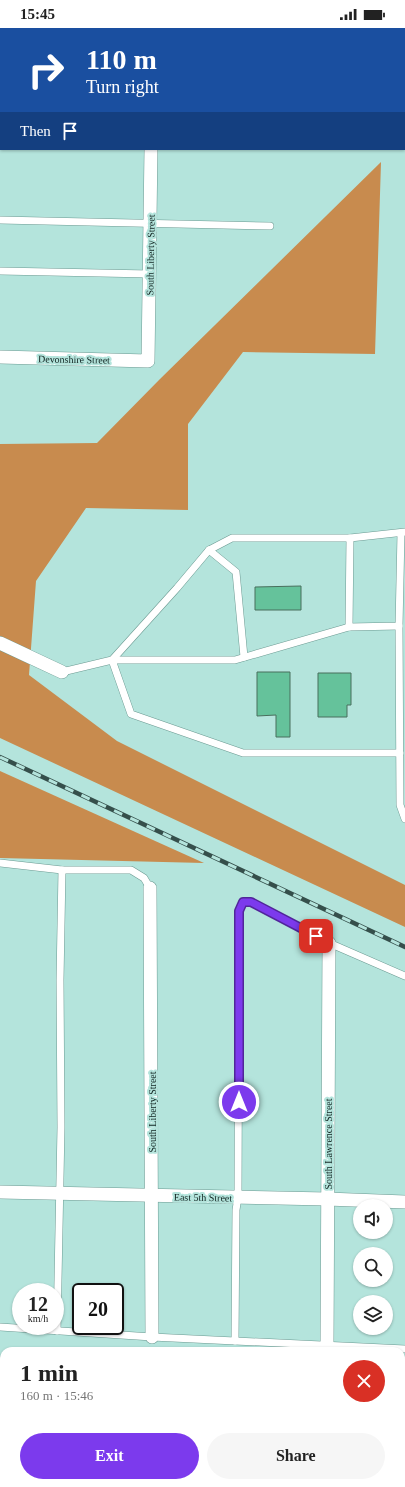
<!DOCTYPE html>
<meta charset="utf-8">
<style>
:root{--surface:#fff;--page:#f6f6f6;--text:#222;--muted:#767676;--accent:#7c3aed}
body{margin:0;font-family:Georgia,serif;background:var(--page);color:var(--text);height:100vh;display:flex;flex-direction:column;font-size:15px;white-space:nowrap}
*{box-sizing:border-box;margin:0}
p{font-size:13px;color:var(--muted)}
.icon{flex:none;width:22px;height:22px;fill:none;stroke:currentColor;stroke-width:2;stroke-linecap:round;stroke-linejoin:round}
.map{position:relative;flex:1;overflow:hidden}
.sheet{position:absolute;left:0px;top:1319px;width:405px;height:140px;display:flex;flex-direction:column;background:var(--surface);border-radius:12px 12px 0 0;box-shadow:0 1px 3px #0004}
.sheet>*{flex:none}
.banner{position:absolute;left:0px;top:0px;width:405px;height:122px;box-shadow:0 1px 3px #0004;background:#1a4fa0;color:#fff;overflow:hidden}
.buttons{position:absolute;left:353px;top:1171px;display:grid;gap:8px}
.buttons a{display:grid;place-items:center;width:40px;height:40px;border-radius:50%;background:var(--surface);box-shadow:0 1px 3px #0004;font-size:20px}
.speed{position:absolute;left:12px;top:1255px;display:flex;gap:8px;font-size:20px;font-weight:700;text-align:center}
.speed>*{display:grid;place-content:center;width:52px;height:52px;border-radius:50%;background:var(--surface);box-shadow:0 1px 3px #0004;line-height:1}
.speed small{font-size:10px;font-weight:400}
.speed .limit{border:2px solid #111;border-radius:6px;background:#fff;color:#111}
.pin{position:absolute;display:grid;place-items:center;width:34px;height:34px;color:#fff;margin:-17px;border-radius:8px;box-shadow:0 2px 6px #0006}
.me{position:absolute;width:44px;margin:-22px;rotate:0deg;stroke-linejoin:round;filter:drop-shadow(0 0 3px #0008)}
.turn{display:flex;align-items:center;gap:14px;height:84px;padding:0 20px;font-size:18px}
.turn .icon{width:52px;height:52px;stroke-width:2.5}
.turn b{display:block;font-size:28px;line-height:34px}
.then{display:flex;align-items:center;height:38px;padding:0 20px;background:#0003;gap:8px;font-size:15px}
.round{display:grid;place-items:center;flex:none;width:42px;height:42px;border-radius:21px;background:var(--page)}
.overview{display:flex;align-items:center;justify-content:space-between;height:68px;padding:0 20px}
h1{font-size:24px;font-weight:800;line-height:30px}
.button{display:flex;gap:8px;margin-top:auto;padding:8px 20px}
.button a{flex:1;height:46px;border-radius:24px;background:var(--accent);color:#fff;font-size:16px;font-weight:800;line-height:46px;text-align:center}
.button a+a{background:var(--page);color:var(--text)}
.status{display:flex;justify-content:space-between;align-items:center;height:28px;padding:0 20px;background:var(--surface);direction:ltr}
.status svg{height:11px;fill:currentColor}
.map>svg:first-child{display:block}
</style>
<div class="status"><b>15:45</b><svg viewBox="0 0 49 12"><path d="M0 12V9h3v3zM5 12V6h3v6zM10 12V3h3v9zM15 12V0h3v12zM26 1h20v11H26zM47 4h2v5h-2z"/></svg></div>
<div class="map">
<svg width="405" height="1459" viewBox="0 0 405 1459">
<rect width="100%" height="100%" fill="#b4e4dc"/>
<!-- forest -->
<g fill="#c88b4e">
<path d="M381 134 375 326 243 324 188 396V482L86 480 36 553 29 647 117 713 405 857V899L0 710V416L97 415 160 351Z"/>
<path d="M0 743 204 835 0 830Z"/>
</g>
<!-- building -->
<g fill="#65c29b" stroke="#496f5d">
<path d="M301 558V582H255V559Z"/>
<path d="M257 644H290V709H276V687L257 688Z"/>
<path d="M318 645H351V677H347V689H318Z"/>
</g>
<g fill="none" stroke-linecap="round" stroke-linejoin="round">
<defs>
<g id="lane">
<path d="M404 26H405"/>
<path d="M0 192 270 198"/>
<path d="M0 243 150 246"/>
<path d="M209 522 236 544 244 629"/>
<path d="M399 598 400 777 405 791"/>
<path d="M349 599 350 510"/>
<path d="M62 644 112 632 177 560 209 522 232 510H350L405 504"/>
<path d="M400 725H243L131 686 112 632H235L349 599 399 598 401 505"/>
<path d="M0 835 62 842H131L144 850 150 860"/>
<path d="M0 1299 152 1309 405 1321"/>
<path d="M57 1303 61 1099 60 952 62 842"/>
<path d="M235 1313 236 1182 238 1169 239 883 243 874H251L329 915 405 948"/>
</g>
<g id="street">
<path d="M85 0V1"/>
<path d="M0 329 148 333 151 121"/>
<path d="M0 615 62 644"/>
<path d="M150 860 152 1309"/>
<path d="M0 1164 327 1171 405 1174"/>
<path d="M327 1317 329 915"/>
</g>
<g id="secondary">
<path d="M0 106H1"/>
<path d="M404 108H405"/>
</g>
</defs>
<!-- lane casing -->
<use href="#lane" stroke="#6b9a92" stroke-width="8"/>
<!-- street casing -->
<use href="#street" stroke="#6b9a92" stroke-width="14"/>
<!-- secondary casing -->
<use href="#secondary" stroke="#6b9a92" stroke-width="20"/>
<!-- lane -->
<use href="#lane" stroke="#fff" stroke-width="7"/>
<!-- street -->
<use href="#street" stroke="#fff" stroke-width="13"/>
<!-- secondary -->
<use href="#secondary" stroke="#fad7e1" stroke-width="19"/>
<defs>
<g id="rail">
<path d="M0 729 405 919"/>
<path d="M0 1331H4"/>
<path d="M401 1353H405"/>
</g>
</defs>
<!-- rail casing -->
<use href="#rail" stroke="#354f4b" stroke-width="4.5"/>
<!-- rail -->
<use href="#rail" stroke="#b4e4dc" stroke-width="3" stroke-dasharray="9" stroke-linecap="butt"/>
</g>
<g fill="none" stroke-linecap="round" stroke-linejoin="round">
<defs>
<path id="route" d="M239 1074V883L243 874H251L316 908"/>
</defs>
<!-- route casing -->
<use href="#route" stroke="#51269a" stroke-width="10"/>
<!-- route -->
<use href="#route" stroke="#7c3aed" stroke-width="7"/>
</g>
<g text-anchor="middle" stroke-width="4" stroke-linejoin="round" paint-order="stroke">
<!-- street labels -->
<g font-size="10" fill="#112421" stroke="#b4e4dc">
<text transform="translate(150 227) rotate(-89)" y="4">South Liberty Street</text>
<text transform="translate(74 331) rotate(1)" y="4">Devonshire Street</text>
<text transform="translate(152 1084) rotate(-90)" y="4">South Liberty Street</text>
<text transform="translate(328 1116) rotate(-90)" y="4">South Lawrence Street</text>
<text transform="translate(203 1169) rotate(1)" y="4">East 5th Street</text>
</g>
</g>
</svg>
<div class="buttons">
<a><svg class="icon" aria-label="sound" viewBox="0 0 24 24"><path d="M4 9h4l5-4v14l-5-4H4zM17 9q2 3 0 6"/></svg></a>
<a><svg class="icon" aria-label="search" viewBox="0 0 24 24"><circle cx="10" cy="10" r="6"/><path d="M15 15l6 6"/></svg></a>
<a><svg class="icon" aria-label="layers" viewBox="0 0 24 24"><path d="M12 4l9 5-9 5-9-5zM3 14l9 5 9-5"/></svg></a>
</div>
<div class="speed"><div>12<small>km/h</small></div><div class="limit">20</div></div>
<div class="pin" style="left:316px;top:908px;background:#d93025"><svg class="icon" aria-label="arrive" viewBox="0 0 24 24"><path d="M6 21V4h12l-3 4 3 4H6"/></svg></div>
<svg class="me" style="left:239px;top:1074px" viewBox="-20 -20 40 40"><circle r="17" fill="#7c3aed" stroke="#fff" stroke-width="3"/><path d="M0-11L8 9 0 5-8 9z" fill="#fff"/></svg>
<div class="banner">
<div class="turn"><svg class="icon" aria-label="right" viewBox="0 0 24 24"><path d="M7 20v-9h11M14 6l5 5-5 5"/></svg><div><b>110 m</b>Turn right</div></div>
<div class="then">Then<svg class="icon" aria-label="arrive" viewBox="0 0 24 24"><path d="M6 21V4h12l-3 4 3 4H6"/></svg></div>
</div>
<section class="sheet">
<div class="overview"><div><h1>1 min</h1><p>160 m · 15:46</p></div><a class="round" style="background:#d93025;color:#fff"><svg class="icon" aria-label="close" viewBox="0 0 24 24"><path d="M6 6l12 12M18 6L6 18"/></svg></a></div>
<div class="button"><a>Exit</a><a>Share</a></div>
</section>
</div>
